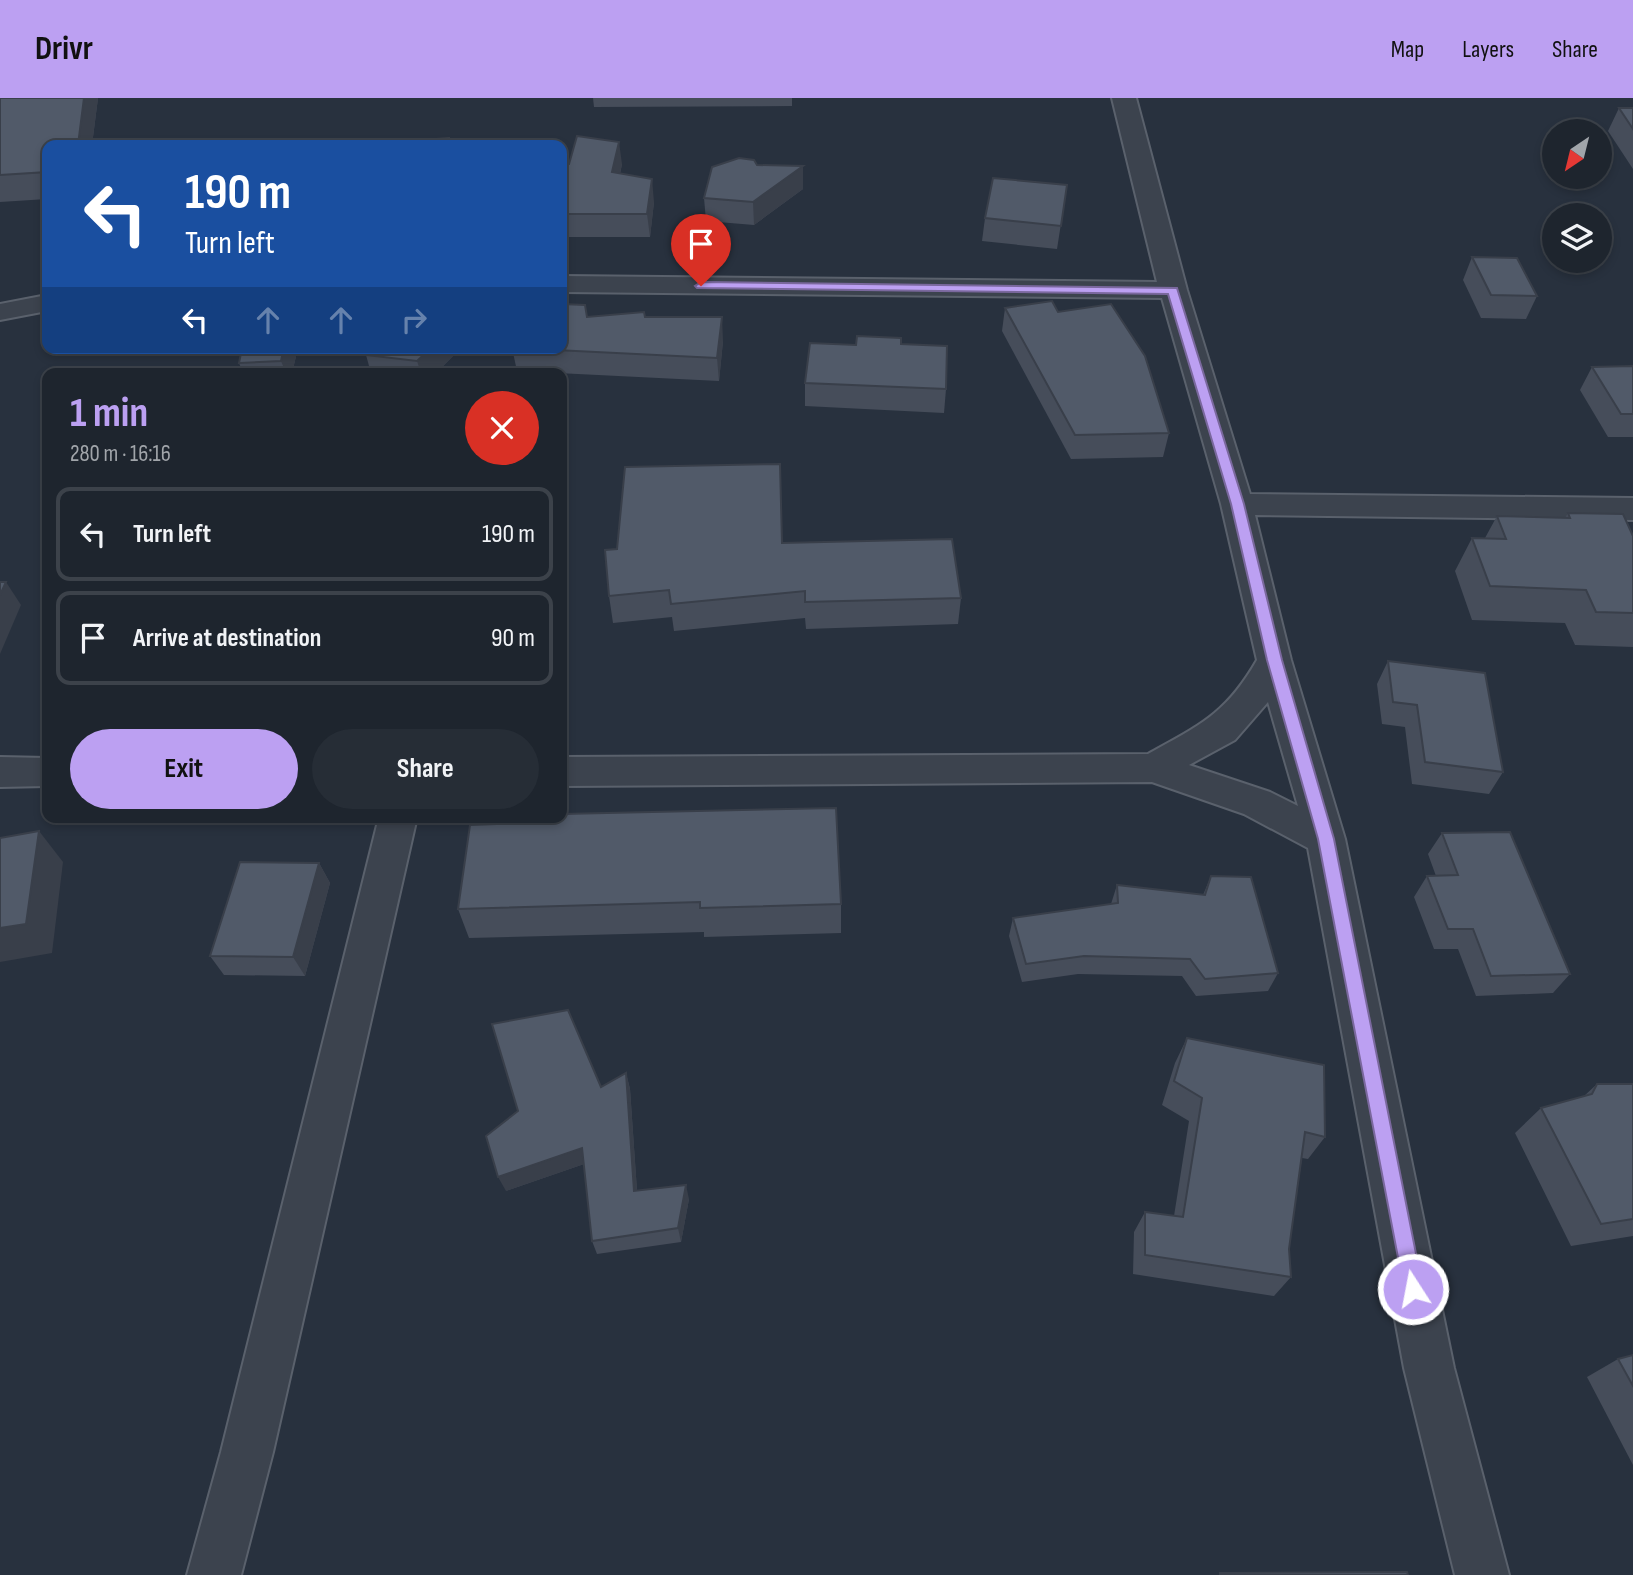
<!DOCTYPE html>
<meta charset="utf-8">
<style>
:root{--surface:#1e252e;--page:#262d36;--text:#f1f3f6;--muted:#a1a5aa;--line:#3c424a;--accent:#bca0f2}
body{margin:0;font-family:"Sofia Sans Condensed",sans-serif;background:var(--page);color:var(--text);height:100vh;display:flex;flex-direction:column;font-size:26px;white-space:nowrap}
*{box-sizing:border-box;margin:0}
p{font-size:23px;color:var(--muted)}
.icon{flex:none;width:38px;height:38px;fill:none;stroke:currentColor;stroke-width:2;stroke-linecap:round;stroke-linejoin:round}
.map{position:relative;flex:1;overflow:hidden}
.details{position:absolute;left:42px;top:270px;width:525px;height:455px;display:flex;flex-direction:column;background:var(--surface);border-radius:14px;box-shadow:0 4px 10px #0003,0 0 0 2px var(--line)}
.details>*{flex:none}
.banner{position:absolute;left:42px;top:42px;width:525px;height:214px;border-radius:14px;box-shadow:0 4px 10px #0003,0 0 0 2px var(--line);background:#1a4fa0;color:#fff;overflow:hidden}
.needle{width:46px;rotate:215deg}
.buttons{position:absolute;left:1542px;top:21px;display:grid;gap:14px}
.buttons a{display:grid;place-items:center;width:70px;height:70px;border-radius:50%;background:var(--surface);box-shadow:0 4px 10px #0003,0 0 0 2px var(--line);font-size:35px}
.pin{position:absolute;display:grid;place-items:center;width:60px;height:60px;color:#fff;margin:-72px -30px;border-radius:50% 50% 50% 0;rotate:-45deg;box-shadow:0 0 7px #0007}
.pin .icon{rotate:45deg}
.me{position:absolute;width:77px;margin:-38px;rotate:349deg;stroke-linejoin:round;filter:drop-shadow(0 0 5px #0008)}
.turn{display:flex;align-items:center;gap:24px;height:147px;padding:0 28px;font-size:32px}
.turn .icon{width:91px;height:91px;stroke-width:2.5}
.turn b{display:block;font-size:49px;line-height:60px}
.lanes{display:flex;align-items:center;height:66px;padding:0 28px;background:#0003;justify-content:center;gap:35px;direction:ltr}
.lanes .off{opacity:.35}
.round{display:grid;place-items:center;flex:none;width:74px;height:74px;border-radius:37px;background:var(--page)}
.headline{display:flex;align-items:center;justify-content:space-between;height:119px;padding:0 28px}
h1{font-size:42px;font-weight:700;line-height:52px;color:var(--accent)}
.action{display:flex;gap:14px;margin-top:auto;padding:14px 28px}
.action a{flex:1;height:80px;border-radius:42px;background:var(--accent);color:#111;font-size:28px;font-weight:700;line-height:80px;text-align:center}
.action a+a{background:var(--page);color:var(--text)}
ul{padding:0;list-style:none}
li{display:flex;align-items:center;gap:21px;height:94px;margin:0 14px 10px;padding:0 14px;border:4px solid var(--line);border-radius:14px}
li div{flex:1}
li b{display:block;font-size:26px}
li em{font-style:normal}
header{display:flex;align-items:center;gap:42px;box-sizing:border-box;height:98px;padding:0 35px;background:var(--accent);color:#111}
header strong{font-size:33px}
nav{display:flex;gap:38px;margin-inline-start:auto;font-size:24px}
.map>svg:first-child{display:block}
</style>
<header>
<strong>Drivr</strong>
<nav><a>Map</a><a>Layers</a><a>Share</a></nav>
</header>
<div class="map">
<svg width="1633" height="1477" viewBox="0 0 1633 1477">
<rect width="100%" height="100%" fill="#28313e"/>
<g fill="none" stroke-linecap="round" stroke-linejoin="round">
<defs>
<g id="minor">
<path d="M1112 0H1136L1187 192 1250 396 1633 400V422L1255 417 1291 562 1345 741 1454 1270 1509 1477H1455L1404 1270 1308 750 1244 716 1152 684 562 688V659L1148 656C1200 627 1226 616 1257 562L1221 406 1162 200 562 194V178L1157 184ZM1268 604 1298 708 1270 694 1189 667 1235 642Z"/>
<path d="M47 197V213L0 222V206Z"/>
<path d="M0 659 47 660V688L0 689Z"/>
<path d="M379 719H417L273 1354 241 1477H187L221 1354Z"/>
</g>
</defs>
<!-- minor casing -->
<use href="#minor" stroke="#5a616c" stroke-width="4"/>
<!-- minor -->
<use href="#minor" fill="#3c434e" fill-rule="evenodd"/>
</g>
<!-- wall -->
<g fill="#464d5a">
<path d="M0 0H98L92 47H47V101L0 104Z"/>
<path d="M593 0H792V8L594 9Z"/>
<path d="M1619 10H1633V71L1608 33Z"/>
<path d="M562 66H622L620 76 654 104 650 139H562Z"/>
<path d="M757 67 803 91 754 127 706 123 704 100Z"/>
<path d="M1067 87 1057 151 982 143 985 120Z"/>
<path d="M1472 159 1537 198 1526 221 1481 220 1463 182Z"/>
<path d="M1005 210 1058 214 1169 335 1163 359 1071 361 1002 233Z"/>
<path d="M587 219H645L723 243 719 283 517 273 512 250Z"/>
<path d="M901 246 946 291 944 315 805 308V285L856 247Z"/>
<path d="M242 250H298L292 275H243L239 265Z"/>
<path d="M370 250H461L436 275H371L366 257Z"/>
<path d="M1633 268V339H1608L1580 292 1592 269Z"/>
<path d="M1568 415 1633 438V549L1575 547 1565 525 1472 522 1455 473 1472 440H1485L1497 418 1565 420Z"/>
<path d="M782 445 961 500 958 526 806 531 805 520 674 533 672 519 613 525 609 498Z"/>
<path d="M1388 563 1503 674 1489 696 1412 686 1405 629 1382 626 1377 586Z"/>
<path d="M470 727 841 806V835L704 839V834L469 840 458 811Z"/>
<path d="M1442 735 1570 876 1553 895 1476 898 1458 851H1434L1414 799 1427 778H1436L1428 756Z"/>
<path d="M319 765 330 785 305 878 224 877 210 858Z"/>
<path d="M1211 778 1278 875 1268 893 1196 898 1182 878 1078 876 1022 884 1009 838 1013 820 1111 806 1117 787 1203 797Z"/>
<path d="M1187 940 1325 1039 1308 1061 1302 1060 1289 1151 1291 1179 1274 1198 1133 1176 1134 1134 1145 1114 1174 1118 1189 1023 1162 1007 1175 965Z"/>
<path d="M626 975 630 991 637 1093 689 1101 681 1144 597 1156 592 1143 584 1066 506 1093 601 989Z"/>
<path d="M1597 986H1633V1138L1571 1148 1515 1035 1541 1010 1583 999Z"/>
<path d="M1633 1257V1367L1587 1279 1618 1261Z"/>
</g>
<!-- shaded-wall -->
<g fill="#393f4a">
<path d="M84 0H98L92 47H78Z"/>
<path d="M619 44 622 66 615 97 612 74Z"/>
<path d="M803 68V91L754 127 753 104Z"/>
<path d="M652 81 654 104 650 139 647 116Z"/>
<path d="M722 219 723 243 719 283 717 260Z"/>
<path d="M284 250H298L292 275H286L281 263Z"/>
<path d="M431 250H461L436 275H421L417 263Z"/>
<path d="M6 484 21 507 0 556V497Z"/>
<path d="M39 733 63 764 52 855 0 864V830Z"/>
<path d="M319 765 330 785 305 878 293 859Z"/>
<path d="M626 975 630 991 638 1107 634 1093Z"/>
<path d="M582 1050 587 1065 506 1093 498 1079Z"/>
<path d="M686 1087 689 1101 681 1144 678 1130Z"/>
</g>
<!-- building -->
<g fill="#515a69" stroke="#393f4a" stroke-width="2">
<path d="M0 0H84L78 47H47V74L0 77Z"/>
<path d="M1619 10H1633V31Z"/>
<path d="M577 38 619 44 612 74 652 81 647 116H562V66H569Z"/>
<path d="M449 40V47H350Z"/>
<path d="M739 60 754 62 757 67 803 68 753 104 704 100 712 69Z"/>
<path d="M993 80 1067 87 1061 128 985 120Z"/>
<path d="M1472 159 1517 160 1537 198 1491 197Z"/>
<path d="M1052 203 1058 214 1111 206 1145 258 1169 335 1075 337 1005 210Z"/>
<path d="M562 206 585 207 587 219 644 214 645 219H722L717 260 515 250H562Z"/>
<path d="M857 238 901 240V246L947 248 946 291 805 285 810 245 856 247Z"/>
<path d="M242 250H284L281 263 239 265Z"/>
<path d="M370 250H431L417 263 366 257Z"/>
<path d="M1633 268V316H1621L1592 269Z"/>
<path d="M780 366 782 445 952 441 961 500 805 504V493L671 506 669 492 609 498 605 452 617 451 625 369Z"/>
<path d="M1568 415 1623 416 1633 438V515L1596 514 1586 492 1490 488 1472 440 1506 441 1497 418 1570 420Z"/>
<path d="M0 484H6L0 497Z"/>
<path d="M1388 563 1485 575 1503 674 1425 664 1417 607 1393 604Z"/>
<path d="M836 710 841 806 700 810V804L458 811 470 727 550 724 551 719H562V716Z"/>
<path d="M39 733 26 826 0 830V740Z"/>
<path d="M1510 734 1570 876 1491 878 1473 831H1448L1427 778 1458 777 1442 735Z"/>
<path d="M240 764 319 765 293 859 210 858Z"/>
<path d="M1211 778 1251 779 1278 875 1205 881 1190 861 1084 858 1026 866 1013 820 1118 805 1117 787 1205 797Z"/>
<path d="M568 912 601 989 626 975 634 1093 686 1087 678 1130 592 1143 582 1050 498 1079 486 1038 518 1013 492 926Z"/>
<path d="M1187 940 1324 967 1325 1039 1305 1034 1289 1151 1291 1179 1145 1157V1114L1183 1119 1202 1000 1174 983Z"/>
<path d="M1597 986H1633V1121L1601 1126 1541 1010 1592 996Z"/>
<path d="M1633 1257V1288L1618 1261Z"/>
<path d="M1407 1474 1408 1477H1220V1475Z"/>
</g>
<!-- route -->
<path fill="#bca0f2" stroke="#7a689d" stroke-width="2" d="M701 184 1177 190 1244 406 1282 562 1334 741 1423 1191 1420 1198 1413 1201 1406 1198 1404 1191 1318 741 1267 562 1231 406 1168 196 697 190 695 188Z"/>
</svg>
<div class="buttons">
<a><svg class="needle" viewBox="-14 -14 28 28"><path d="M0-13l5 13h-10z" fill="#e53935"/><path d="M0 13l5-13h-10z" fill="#a1a5aa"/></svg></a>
<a><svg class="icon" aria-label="layers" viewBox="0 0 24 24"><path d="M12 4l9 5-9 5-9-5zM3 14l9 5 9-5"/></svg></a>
</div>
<div class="pin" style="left:701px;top:188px;background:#d93025"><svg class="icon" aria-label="arrive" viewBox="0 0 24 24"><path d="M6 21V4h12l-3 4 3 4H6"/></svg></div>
<svg class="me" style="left:1413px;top:1191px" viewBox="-20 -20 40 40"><circle r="17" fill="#bca0f2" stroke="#fff" stroke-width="3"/><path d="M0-11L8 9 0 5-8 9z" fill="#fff"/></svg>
<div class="banner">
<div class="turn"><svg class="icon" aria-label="left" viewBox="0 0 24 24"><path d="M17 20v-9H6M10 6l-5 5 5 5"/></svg><div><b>190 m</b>Turn left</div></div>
<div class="lanes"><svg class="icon" aria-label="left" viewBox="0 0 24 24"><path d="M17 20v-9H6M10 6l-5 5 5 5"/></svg><svg class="icon off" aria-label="ahead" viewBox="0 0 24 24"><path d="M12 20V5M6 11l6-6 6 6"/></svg><svg class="icon off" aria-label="ahead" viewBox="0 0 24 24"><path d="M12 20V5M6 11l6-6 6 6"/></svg><svg class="icon off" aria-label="right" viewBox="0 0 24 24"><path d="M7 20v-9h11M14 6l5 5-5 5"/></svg></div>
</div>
<section class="details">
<div class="headline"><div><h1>1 min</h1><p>280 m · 16:16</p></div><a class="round" style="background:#d93025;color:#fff"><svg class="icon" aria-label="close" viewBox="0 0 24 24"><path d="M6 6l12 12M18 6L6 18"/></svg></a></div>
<ul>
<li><svg class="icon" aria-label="left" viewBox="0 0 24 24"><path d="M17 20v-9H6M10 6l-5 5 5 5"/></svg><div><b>Turn left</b></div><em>190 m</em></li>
<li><svg class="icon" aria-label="arrive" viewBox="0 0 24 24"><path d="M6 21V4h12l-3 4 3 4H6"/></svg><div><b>Arrive at destination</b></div><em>90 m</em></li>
</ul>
<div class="action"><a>Exit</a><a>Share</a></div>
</section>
</div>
